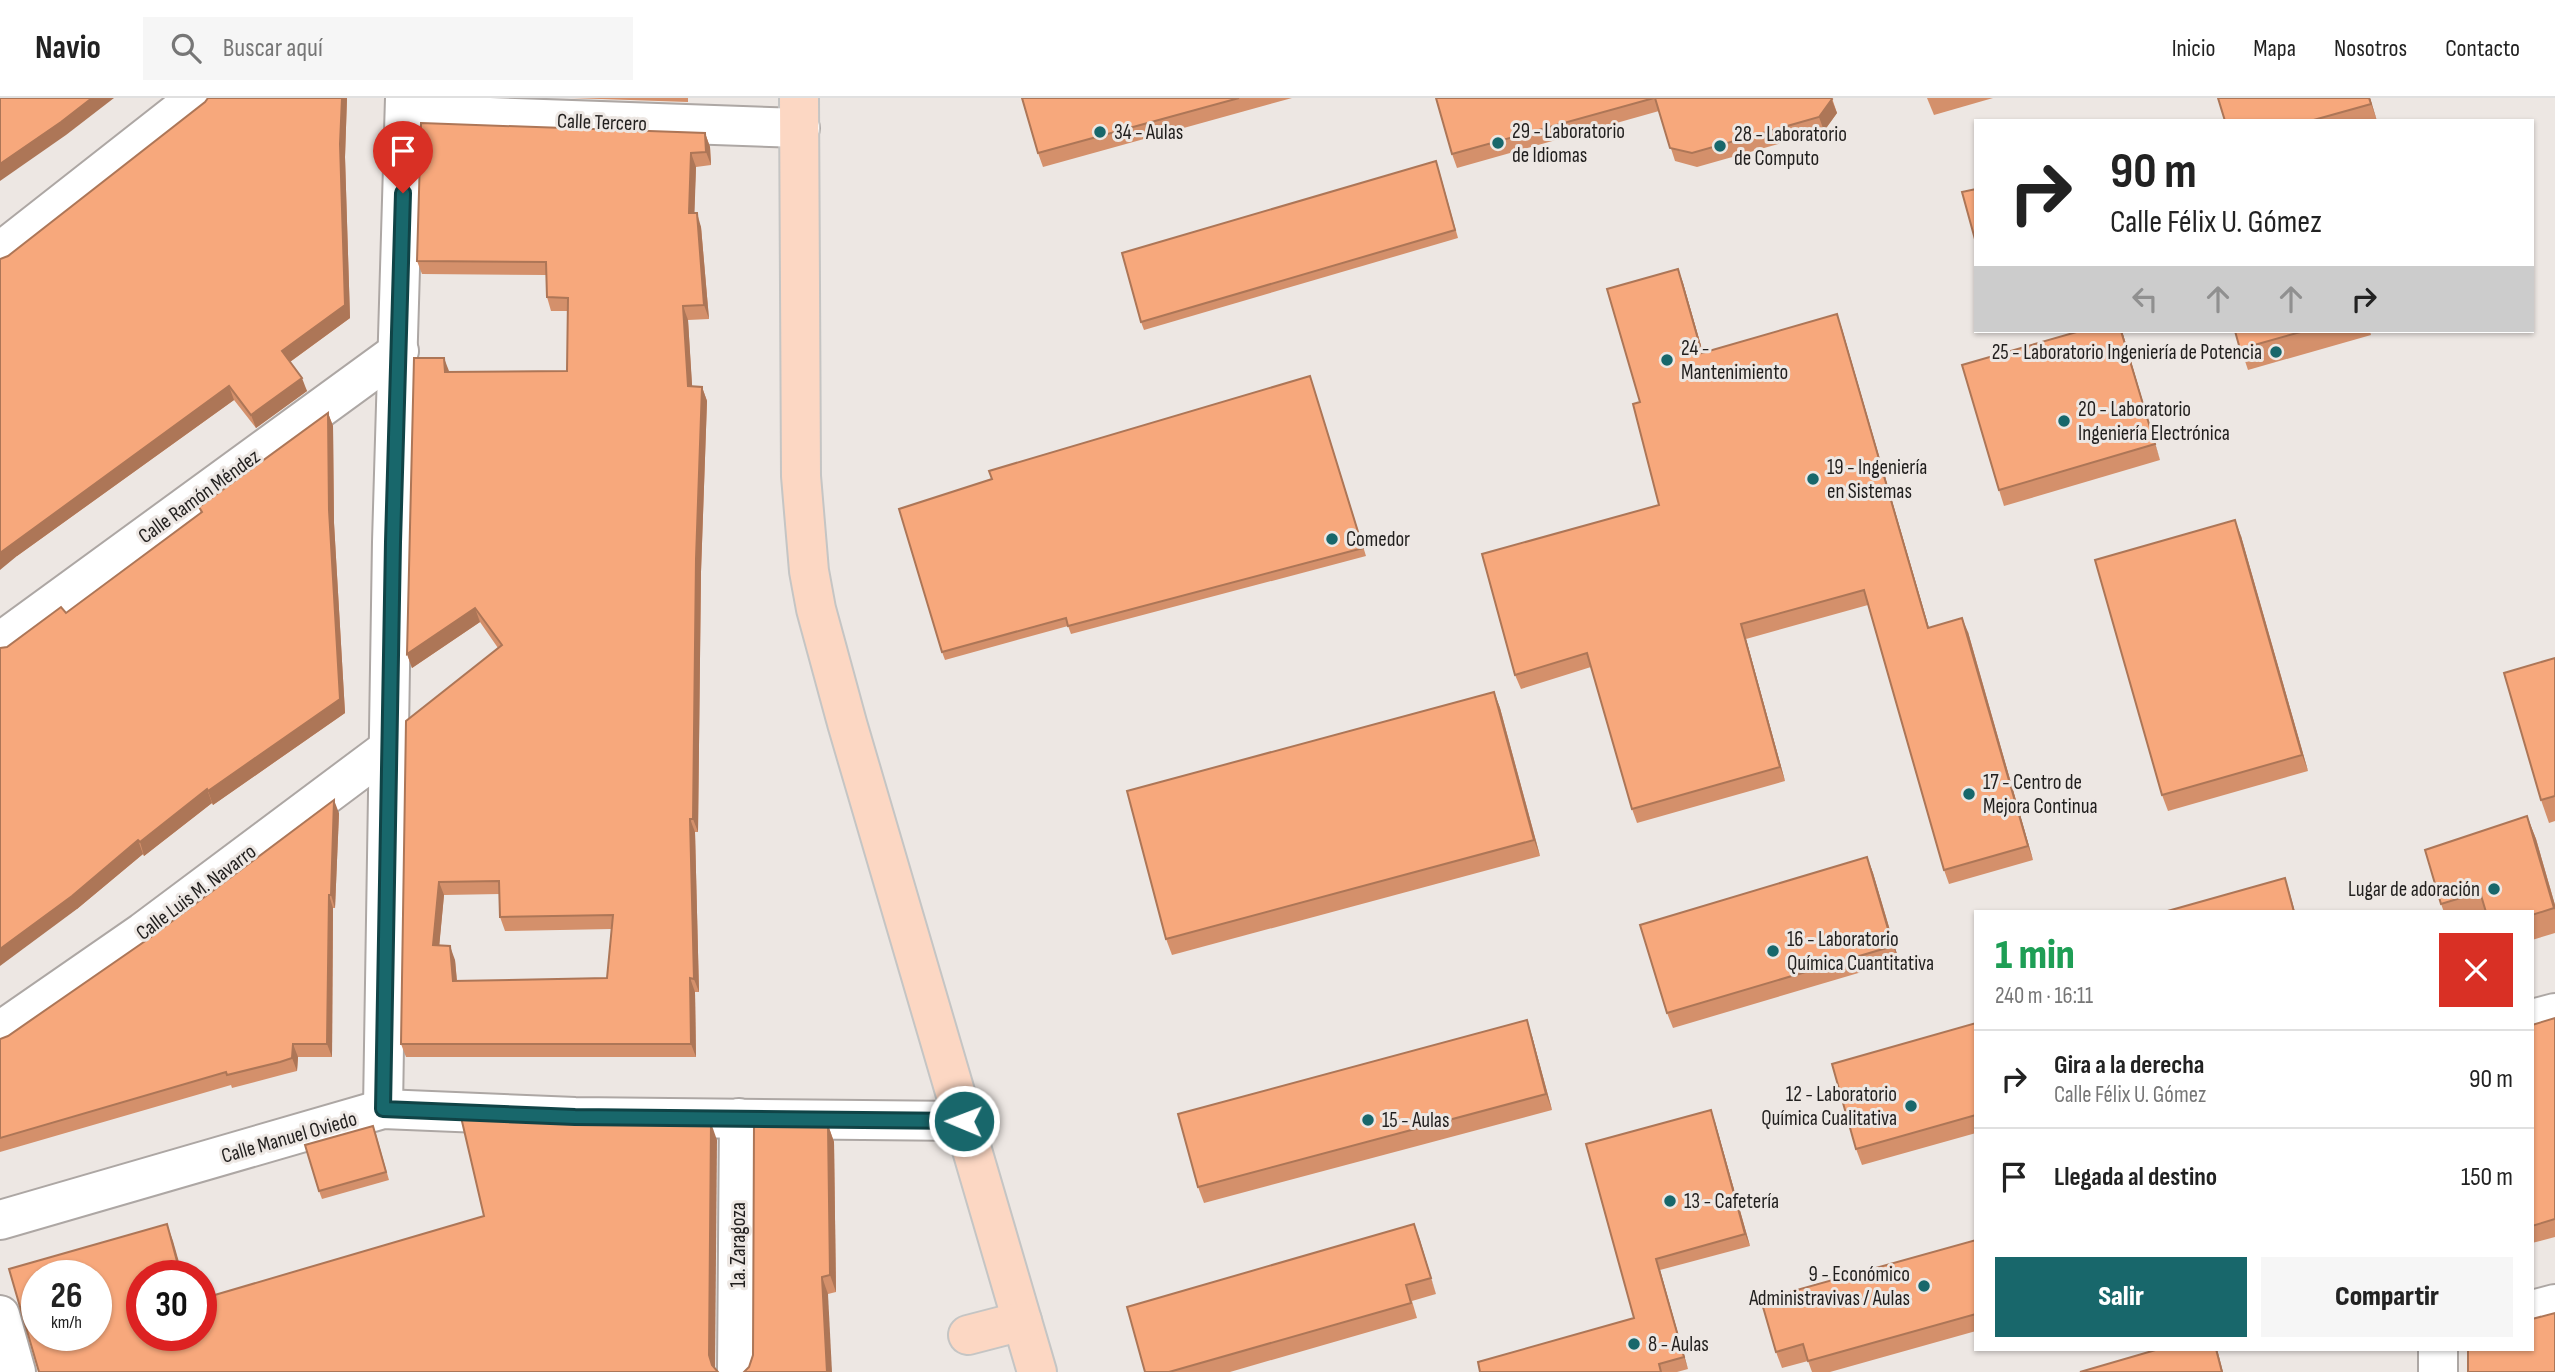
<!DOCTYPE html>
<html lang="es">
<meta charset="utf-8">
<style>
:root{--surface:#fff;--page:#f6f6f6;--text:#222;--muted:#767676;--line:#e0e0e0;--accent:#18676b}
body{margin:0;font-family:"Sofia Sans Condensed",sans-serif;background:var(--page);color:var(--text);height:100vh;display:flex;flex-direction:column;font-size:26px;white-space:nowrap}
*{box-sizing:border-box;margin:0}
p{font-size:23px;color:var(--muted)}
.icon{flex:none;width:38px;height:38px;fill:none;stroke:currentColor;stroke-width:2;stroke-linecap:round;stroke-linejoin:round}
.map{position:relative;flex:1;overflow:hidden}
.panel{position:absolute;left:1974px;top:812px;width:560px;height:441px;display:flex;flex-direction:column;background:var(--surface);border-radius:0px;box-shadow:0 2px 5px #0004}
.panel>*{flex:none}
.top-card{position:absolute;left:1974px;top:21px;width:560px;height:214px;border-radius:0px;box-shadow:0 2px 5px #0004;background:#fff;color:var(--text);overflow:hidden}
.speed{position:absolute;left:21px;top:1162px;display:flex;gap:14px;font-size:35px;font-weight:700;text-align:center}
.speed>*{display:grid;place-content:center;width:91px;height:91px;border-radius:50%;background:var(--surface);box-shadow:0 2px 5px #0004;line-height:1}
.speed small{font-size:18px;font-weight:400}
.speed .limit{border:10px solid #d22;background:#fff;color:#111}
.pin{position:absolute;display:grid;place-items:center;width:60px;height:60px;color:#fff;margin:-72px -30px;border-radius:50% 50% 50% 0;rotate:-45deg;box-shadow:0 0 7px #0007}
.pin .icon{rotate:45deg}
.me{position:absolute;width:77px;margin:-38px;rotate:271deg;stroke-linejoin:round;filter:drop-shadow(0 0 5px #0008)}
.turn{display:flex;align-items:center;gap:24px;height:147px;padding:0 21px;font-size:32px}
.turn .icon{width:91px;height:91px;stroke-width:2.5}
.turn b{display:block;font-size:49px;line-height:60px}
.lanes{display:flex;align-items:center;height:66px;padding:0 21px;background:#0003;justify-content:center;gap:35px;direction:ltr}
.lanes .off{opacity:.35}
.round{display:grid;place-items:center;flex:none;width:74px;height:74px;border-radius:0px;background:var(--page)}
.headline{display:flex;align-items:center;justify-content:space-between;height:119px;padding:0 21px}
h1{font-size:42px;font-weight:800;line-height:52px;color:#1e9e55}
.cta{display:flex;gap:14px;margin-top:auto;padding:14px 21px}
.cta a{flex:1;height:80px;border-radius:0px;background:var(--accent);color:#fff;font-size:28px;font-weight:800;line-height:80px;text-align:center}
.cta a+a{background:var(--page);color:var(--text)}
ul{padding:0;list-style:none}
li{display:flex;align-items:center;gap:21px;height:98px;padding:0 21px;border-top:2px solid var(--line)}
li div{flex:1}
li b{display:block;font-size:26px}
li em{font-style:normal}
header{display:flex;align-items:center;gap:42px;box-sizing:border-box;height:98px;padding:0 35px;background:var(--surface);border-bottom:2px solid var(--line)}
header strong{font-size:33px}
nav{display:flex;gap:38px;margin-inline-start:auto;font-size:24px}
.search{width:490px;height:63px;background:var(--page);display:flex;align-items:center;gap:18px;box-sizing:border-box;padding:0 24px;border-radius:0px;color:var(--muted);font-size:26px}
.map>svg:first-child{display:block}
</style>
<header>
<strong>Navio</strong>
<div class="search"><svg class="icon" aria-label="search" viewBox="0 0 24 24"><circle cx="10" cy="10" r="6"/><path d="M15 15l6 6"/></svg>Buscar aquí</div>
<nav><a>Inicio</a><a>Mapa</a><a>Nosotros</a><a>Contacto</a></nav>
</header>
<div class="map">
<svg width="2555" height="1274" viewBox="0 0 2555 1274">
<rect width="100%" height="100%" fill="#ede7e3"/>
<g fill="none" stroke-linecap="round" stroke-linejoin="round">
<defs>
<g id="minor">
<path d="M405 16 800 30"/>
<path d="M0 154 196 0"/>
<path d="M0 544 399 253"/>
<path d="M2532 921 2555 915"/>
<path d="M0 933 143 834 389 650"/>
<path d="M383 1011 392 444 405 0"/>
<path d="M0 1122 383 1011 575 1019 964 1023"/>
<path d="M2532 1212 2555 1206"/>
<path d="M0 1217 16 1274"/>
<path d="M737 1274 739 1020"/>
<path d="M2438 1274V1251"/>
</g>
<g id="major">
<path d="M799 0 801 378 809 473 816 511 847 625 1037 1274"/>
<path d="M968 1237 1022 1223"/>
</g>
</defs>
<!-- minor casing -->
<use href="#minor" stroke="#ada7a4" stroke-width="42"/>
<!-- major casing -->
<use href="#major" stroke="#c5c5c4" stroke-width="42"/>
<!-- minor -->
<use href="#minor" stroke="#fff" stroke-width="38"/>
<!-- major -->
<use href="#major" stroke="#fcd7c3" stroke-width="38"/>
</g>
<!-- wall -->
<g fill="#d4906b" fill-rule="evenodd">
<path d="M208 0H347L345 59 350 220 290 264 307 293 256 330 234 302 17 458 8 158 205 4Z"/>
<path d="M571 0H688V4Z"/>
<path d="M1022 0H1292L1043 69 1038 55Z"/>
<path d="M1436 0H1832L1837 15 1824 33 1697 69 1675 63 1659 13 1457 70 1452 56Z"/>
<path d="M1927 0H1993L1934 17Z"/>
<path d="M2218 0H2370L2377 23H2225Z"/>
<path d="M705 35 710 49 711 67 696 69 694 115 701 129 709 221 688 222 692 289H702L707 303 701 474 698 734H695L699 894H695L696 959H406L401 946 406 623 498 550 480 524 412 570 407 556 449 274 567 273 568 213H551L547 199 546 177 422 176 417 163ZM500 796V819L505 833 612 831 607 880 457 883 455 862 439 848 444 797Z"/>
<path d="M1439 72 1458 140 1144 232 1141 224Z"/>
<path d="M1678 171 1683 185 1703 255 1837 216 1842 231 1929 530 1968 534 2033 762 1949 786 1944 772 1868 507 1746 541 1785 683 1637 725 1632 711 1591 569 1521 591 1515 577 1659 407 1640 304Z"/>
<path d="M2122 233 2160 362 2004 408 1999 392Z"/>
<path d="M2235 233H2370L2371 237 2248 272Z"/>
<path d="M1313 287 1366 458 1071 536 1068 528 945 562 942 554Z"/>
<path d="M328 315 333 328 334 425 345 615 213 707 212 705 144 758 143 756 77 811 7 549 66 515 201 415 199 409Z"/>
<path d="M2241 438 2308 673 2168 713 2162 697Z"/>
<path d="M2555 560V723L2549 725 2541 702Z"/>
<path d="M1494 594 1500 610 1540 758 1172 857 1166 841Z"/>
<path d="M339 715 335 810H333L332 959H298L297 973 285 976 232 990 231 987 0 1054V941L8 938Z"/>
<path d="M2527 718 2536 741 2555 807V835L2532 842V814H2444L2441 806Z"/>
<path d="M1867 759 1873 775 1899 863 1673 930 1667 915Z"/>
<path d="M2555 920V1139L2532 1145V927Z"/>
<path d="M1976 925V1035L1862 1067 1856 1051Z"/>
<path d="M1532 938 1552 1012 1204 1105 1198 1089Z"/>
<path d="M1715 1024 1750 1148 1660 1172 1688 1271 1677 1274H1480L1634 1220 1586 1046Z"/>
<path d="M828 1027 834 1044 836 1194 828 1196 749 1269Z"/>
<path d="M376 1036 389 1082 322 1101 319 1093Z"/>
<path d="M1414 1126 1436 1196 1412 1203 1417 1220 1230 1274H1145Z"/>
<path d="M1976 1142V1233L1830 1274H1812L1808 1263 1782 1270 1776 1254Z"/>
</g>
<!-- shaded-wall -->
<g fill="#ad7657">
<path d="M92 0H114L66 37 0 83V66Z"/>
<path d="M342 0H347L345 59 350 220 287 266 282 253 340 46Z"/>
<path d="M1831 0 1837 15 1824 33 1819 19Z"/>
<path d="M2369 0H2370L2377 23Z"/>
<path d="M705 35 710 49 711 67 706 54Z"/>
<path d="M691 55 696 69 694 129 689 115Z"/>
<path d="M697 115 701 129 709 221 704 207Z"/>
<path d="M1678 171 1683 185 1707 269 1702 255Z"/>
<path d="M683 208 688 222 693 302 688 288Z"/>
<path d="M1837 216 1842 231 1933 544 1928 530Z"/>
<path d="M2121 233H2122L2160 362 2155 346Z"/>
<path d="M444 260 449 273 450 288 445 274Z"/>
<path d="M302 280 307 293 256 330 251 317Z"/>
<path d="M229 288 234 302 17 458 0 472V455L12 445Z"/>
<path d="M702 289 707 303 701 474 698 734 693 721 696 461Z"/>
<path d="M328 315 333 328 334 425 345 615 213 707 208 693 329 412Z"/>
<path d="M2235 422 2241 438 2308 673 2302 657Z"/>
<path d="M475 510 480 524 412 570 407 556Z"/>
<path d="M1962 520 1968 534 2033 762 2028 748Z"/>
<path d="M1741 526 1746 541 1785 683 1780 669Z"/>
<path d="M1494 594 1500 610 1540 758 1534 742Z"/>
<path d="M207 691 212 705 144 758 140 744Z"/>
<path d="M334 702 339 715 335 810 331 797Z"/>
<path d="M2527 718 2536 741 2555 807V812Z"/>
<path d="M690 721 695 734 699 894 694 881Z"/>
<path d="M138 742 143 756 77 811 0 868V851Z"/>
<path d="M1867 759 1873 775 1899 863 1893 848Z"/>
<path d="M2285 780 2290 796 2295 814H2294Z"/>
<path d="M439 784 444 797 438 861 433 847Z"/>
<path d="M329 797 333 810 332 959 327 946Z"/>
<path d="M450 848 455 862 458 896 453 883Z"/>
<path d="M690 880 695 894 696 959 691 946Z"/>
<path d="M1527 922 1532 938 1552 1012 1546 996Z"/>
<path d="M293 946 298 959 297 973 292 960Z"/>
<path d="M1711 1012 1715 1024 1750 1148 1745 1136Z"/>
<path d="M711 1025 717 1042 715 1274 712 1267 709 1257Z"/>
<path d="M828 1027 834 1044 836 1194 830 1177Z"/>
<path d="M167 1126 173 1143 183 1178H181Z"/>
<path d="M1414 1126 1420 1142 1436 1196 1431 1180Z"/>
<path d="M1656 1161 1660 1172 1688 1271 1684 1259Z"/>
<path d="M822 1179 828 1196 832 1274H827Z"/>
<path d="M2216 1251H2217L2223 1274H2222Z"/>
</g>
<!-- building -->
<g fill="#f7a87c" stroke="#ad7657" stroke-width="2" fill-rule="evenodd">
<path d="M0 0H92L61 24 0 66Z"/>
<path d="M208 0H342L340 46 345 207 282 253 302 280 251 317 229 288 0 455V161L8 158 205 4Z"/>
<path d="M1022 0H1239L1038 55Z"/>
<path d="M1436 0H1654L1452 56Z"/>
<path d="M1655 0H1831L1832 1 1819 19 1692 55 1670 50Z"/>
<path d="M2218 0H2369L2371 6 2310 23H2225Z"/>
<path d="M421 25 705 35 706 54 691 55 689 115H697L704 207 683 208 688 288 702 289 696 461 693 721H690L694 881 690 880 691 946H401L406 623 502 547 475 510 407 556 414 260H444L445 274 567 273 568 200 547 199 546 164 417 163ZM499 783 500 819 613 817 607 880 453 883 450 848 433 847 439 784Z"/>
<path d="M1436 63 1455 132 1141 224 1122 155Z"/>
<path d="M1976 91V145L1962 94Z"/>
<path d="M1678 171 1702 255 1837 216 1928 530 1962 520 2028 748 1944 772 1864 492 1741 526 1780 669 1632 711 1587 555 1515 577 1482 456 1659 407 1633 306 1640 304 1607 191Z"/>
<path d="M2080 233H2121L2155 346 1999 392 1962 267Z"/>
<path d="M2235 233H2304L2240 251Z"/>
<path d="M1310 278 1363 450 1068 528 1066 520 942 554 899 411 992 381 989 373Z"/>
<path d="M328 315 329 412 340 601 208 693 207 691 140 744 138 742 72 798 0 851V550L7 549 61 509 66 515 202 414 199 409Z"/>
<path d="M2235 422 2302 657 2162 697 2095 462Z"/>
<path d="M2555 560V698L2541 702 2504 575Z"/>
<path d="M1494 594 1534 742 1166 841 1127 693Z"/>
<path d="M334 702 331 797H329L327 946H293L292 960 280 964 227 977 226 974 0 1040V941L8 938 151 839Z"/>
<path d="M2527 718 2554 810 2532 817V814H2486L2480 794 2441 806 2425 752Z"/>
<path d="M1867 759 1893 848 1667 915 1640 827Z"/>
<path d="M2285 780 2294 814H2164Z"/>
<path d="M2555 920V1121L2532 1128V927Z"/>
<path d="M1527 922 1546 996 1198 1089 1178 1016Z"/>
<path d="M1976 925V1017L1856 1051 1832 966Z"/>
<path d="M1711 1012 1745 1136 1656 1161 1684 1259 1659 1266 1661 1274H1480L1478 1264 1634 1220 1586 1046Z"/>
<path d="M461 1019 569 1024 711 1025 709 1257 712 1267 718 1274H39L9 1171 167 1126 181 1178H142V1237H201V1201L484 1118ZM37 1178H96V1237H37Z"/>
<path d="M754 1026 828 1027 830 1177 822 1179 827 1274H744L749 1269 753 1257Z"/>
<path d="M373 1028 386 1074 319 1093 305 1047Z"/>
<path d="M1414 1126 1431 1180 1406 1187 1411 1205 1169 1274H1145L1127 1209Z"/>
<path d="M1976 1142V1216L1808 1263 1803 1246 1776 1254 1761 1202Z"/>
<path d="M2555 1215V1274H2468V1251H2532V1221Z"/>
<path d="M2159 1251H2216L2222 1274H2080Z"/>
</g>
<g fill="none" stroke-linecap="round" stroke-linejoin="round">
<defs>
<path id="route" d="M403 95 393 444 383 1011 575 1019 964 1023"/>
</defs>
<!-- route casing -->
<use href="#route" stroke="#104346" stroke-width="18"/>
<!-- route -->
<use href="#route" stroke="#18676b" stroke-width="12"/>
</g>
<!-- markers -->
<g fill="#18676b" stroke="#ede7e3" stroke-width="2.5">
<circle cx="1100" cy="34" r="7"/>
<circle cx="1498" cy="45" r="7"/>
<circle cx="1720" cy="48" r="7"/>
<circle cx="2276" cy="254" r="7"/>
<circle cx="1667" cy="262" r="7"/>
<circle cx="2064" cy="323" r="7"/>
<circle cx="1813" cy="381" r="7"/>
<circle cx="1332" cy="441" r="7"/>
<circle cx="1969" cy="696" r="7"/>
<circle cx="2494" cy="791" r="7"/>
<circle cx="1773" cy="853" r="7"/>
<circle cx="1911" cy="1008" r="7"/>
<circle cx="1368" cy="1022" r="7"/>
<circle cx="1670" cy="1103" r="7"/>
<circle cx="1924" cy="1188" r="7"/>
<circle cx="1634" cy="1246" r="7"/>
</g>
<g text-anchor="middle" stroke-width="6" stroke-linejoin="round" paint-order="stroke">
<!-- street labels -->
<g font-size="21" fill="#211f1e" stroke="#ede7e3">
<text transform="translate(602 24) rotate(2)" y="7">Calle Tercero</text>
<text transform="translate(199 398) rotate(-36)" y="7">Calle Ramón Méndez</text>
<text transform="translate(196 794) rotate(-37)" y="7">Calle Luis M. Navarro</text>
<text transform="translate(289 1039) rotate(-16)" y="7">Calle Manuel Oviedo</text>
<text transform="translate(738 1147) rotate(-90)" y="7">1a. Zaragoza</text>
</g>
<!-- poi labels -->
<g font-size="21" fill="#211f1e" stroke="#ede7e3" text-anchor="start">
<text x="1512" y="40">29 - Laboratorio<tspan x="1512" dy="24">de Idiomas</tspan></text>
<text x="1114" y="41">34 - Aulas</text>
<text x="1734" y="43">28 - Laboratorio<tspan x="1734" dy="24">de Computo</tspan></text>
<text x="1681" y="257">24 -<tspan x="1681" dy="24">Mantenimiento</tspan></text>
<text x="2262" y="261" text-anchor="end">25 - Laboratorio Ingeniería de Potencia</text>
<text x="2078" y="318">20 - Laboratorio<tspan x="2078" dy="24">Ingeniería Electrónica</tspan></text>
<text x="1827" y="376">19 - Ingeniería<tspan x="1827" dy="24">en Sistemas</tspan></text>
<text x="1346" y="448">Comedor</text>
<text x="1983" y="691">17 - Centro de<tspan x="1983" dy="24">Mejora Continua</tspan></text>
<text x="2480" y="798" text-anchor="end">Lugar de adoración</text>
<text x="1787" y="848">16 - Laboratorio<tspan x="1787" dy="24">Química Cuantitativa</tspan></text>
<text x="1897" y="1003" text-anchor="end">12 - Laboratorio<tspan x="1897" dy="24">Química Cualitativa</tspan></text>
<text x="1382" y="1029">15 - Aulas</text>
<text x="1684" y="1110">13 - Cafetería</text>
<text x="1910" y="1183" text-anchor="end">9 - Económico<tspan x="1910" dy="24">Administravivas / Aulas</tspan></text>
<text x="1648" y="1253">8 - Aulas</text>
</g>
</g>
</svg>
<div class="speed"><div>26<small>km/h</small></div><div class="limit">30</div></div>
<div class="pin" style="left:403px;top:95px;background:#d93025"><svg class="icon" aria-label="arrive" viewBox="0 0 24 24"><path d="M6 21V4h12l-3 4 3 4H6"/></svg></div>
<svg class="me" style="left:964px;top:1023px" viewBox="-20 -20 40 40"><circle r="17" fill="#18676b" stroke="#fff" stroke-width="3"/><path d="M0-11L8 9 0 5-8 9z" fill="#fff"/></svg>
<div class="top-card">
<div class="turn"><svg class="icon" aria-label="right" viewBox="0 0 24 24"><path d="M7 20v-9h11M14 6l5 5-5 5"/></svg><div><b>90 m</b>Calle Félix U. Gómez</div></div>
<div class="lanes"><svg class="icon off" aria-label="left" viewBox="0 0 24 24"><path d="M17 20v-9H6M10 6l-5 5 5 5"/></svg><svg class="icon off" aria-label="ahead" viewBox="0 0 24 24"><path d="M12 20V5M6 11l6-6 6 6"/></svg><svg class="icon off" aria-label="ahead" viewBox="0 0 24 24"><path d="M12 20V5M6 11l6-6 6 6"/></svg><svg class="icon" aria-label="right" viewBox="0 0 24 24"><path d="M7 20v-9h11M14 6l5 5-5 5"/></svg></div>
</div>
<section class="panel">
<div class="headline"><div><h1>1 min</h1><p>240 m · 16:11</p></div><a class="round" style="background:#d93025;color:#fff"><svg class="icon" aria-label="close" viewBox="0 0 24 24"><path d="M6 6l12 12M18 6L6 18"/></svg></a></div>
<ul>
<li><svg class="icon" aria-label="right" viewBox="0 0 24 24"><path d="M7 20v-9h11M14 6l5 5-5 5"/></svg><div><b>Gira a la derecha</b><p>Calle Félix U. Gómez</p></div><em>90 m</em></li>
<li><svg class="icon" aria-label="arrive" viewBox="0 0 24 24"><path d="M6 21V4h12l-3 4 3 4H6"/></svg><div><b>Llegada al destino</b></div><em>150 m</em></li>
</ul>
<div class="cta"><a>Salir</a><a>Compartir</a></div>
</section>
</div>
